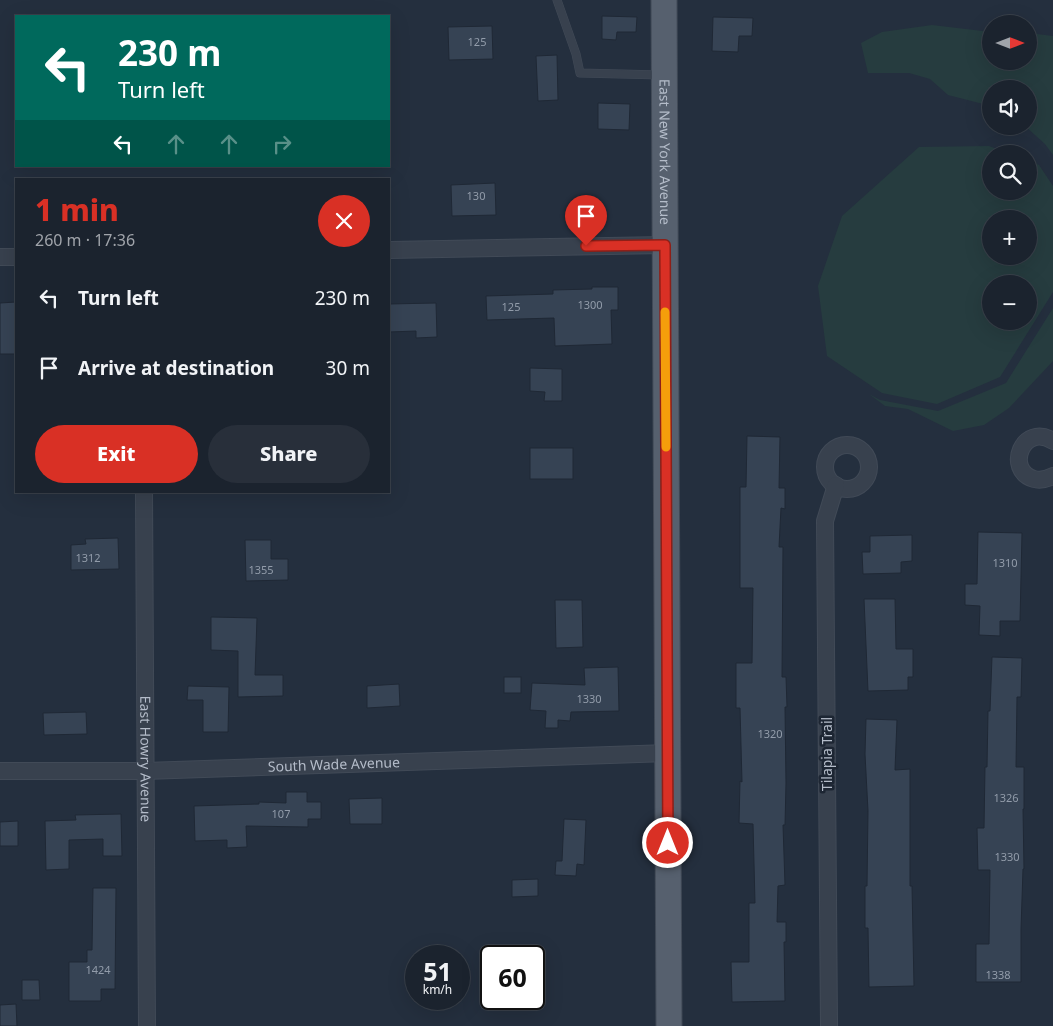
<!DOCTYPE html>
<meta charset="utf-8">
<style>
:root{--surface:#1b232e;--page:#282f3a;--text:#f1f3f6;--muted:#a0a4aa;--line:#39404a;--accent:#d93025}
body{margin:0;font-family:"Noto Sans",sans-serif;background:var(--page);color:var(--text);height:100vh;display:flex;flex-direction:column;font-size:19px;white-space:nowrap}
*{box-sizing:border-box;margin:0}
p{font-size:16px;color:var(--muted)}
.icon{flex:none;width:28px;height:28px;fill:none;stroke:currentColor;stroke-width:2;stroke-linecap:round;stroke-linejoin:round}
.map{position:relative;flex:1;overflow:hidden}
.panel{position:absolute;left:15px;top:178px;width:375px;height:315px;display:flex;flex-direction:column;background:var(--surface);border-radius:0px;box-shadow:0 5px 20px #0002,0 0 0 1px var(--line)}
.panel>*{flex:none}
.guide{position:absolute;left:15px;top:15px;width:375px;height:152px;border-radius:0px;box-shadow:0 5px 20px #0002,0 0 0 1px var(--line);background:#00695c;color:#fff;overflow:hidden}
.needle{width:32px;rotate:90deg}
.buttons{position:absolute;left:982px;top:15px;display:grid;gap:10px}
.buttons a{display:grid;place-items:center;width:55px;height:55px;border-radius:50%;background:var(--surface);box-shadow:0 5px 20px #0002,0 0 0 1px var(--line);font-size:25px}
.speed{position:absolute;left:405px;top:945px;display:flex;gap:10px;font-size:25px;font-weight:700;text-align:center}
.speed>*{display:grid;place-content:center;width:65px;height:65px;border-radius:50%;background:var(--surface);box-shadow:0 5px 20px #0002,0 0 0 1px var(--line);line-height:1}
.speed small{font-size:12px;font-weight:400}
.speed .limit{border:2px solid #111;border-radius:8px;background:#fff;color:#111}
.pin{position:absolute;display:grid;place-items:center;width:42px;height:42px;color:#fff;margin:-51px -21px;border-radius:50% 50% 50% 0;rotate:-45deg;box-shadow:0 0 5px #0007}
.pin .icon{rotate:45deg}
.me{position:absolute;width:55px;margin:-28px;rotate:0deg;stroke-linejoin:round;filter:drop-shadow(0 0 4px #0008)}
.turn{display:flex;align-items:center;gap:18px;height:105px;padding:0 20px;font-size:22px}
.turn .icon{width:65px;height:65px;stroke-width:2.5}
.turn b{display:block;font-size:35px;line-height:42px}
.lanes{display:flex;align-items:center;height:48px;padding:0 20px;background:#0003;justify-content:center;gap:25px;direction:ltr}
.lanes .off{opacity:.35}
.round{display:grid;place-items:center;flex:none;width:52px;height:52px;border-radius:26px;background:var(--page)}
.overview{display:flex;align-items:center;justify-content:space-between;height:85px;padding:0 20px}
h1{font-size:30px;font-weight:800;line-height:38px;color:var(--accent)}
.cta{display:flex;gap:10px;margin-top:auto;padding:10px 20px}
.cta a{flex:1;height:58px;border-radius:30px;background:var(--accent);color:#fff;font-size:20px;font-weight:800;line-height:58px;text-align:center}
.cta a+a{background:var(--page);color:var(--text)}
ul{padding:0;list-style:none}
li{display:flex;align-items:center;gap:15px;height:70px;padding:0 20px}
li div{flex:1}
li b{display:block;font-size:19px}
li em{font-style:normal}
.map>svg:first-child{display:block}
</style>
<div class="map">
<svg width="1053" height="1026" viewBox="0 0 1053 1026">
<rect width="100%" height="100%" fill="#242f3e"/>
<!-- green -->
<g fill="#263c3f" fill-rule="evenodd">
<path d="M932 25 991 32V61H1029V33L1053 36V155L1045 144 1025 126H1029V89H991V106L948 95 930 79 909 73H868L861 43 882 32Z"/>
<path d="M989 146 1010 154H991V191H1029V161L1039 165 1053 186V292L1000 377 937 404 882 393 827 356 818 286 842 216 919 147ZM991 219H1029V256H991ZM991 284H1029V321H991Z"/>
<path d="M1053 308V361L1009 408 984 425 953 431 908 409 885 406 869 394 880 400 938 411 1006 383Z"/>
</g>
<!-- building -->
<g fill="#364354" stroke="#1f2835">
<path d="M602 16 637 17 636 32H617L616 40 602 39Z"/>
<path d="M713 17 753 18 752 36H739L738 52 712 51Z"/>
<path d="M492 26 493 59 449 60 448 27Z"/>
<path d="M557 55 558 100 538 101 536 56Z"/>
<path d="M598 103 630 104 629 130 598 129Z"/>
<path d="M495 183 496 215 452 216 451 185Z"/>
<path d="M592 287H618V310H611L612 344 555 346 554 318 487 320 486 296 553 294V290L592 289Z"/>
<path d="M16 302V354H0V303Z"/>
<path d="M436 303 437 337 416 338V331L389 332V304Z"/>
<path d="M530 368 562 369V401H544L545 392 530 391Z"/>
<path d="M747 436 780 437 779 488H785V509L781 508 779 547H783L782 677H786L787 707H785L786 783 785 825H783L785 885 778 886 777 922H786V942H784L785 1001 732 1002 731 962H749V903H755L753 824 739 823 740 781 742 782 740 708H736V663H752L753 588H740V487H746Z"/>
<rect x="530" y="448" width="43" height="31"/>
<path d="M978 532 1022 533 1020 621H1000V636L979 635 980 606 965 605V584H977Z"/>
<path d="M912 535V561L901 562V573L863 574 862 552H870V536Z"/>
<path d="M118 538 119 569 71 570V545L86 544 85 539Z"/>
<path d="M245 540H271V559H288V580L246 581Z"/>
<path d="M864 599H895L896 649H913V677H908V690L868 691Z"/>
<path d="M555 600H582L583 647 556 648Z"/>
<path d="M211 617 257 618 255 675H283V696L238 697V651L211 650Z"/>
<path d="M992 657 1022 658 1021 697H1017L1016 767H1024V809H1023L1024 869H1023L1021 929V982H976V944H989L990 870H978L977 828H984L985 767H987L988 711H990Z"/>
<path d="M618 667 619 711 571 712 570 721 558 720V728H545L546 711 530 710 532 683 585 685 584 668Z"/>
<rect x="504" y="677" width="17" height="16"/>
<path d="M399 684 400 706 367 708V686Z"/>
<path d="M188 686 229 687 228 732H203V700H187Z"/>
<path d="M86 712 87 734 44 735 43 713Z"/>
<path d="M866 719 897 720 895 770 910 769V886H912L914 986 869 987 868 928H865V886H867L868 811 865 754Z"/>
<path d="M286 792H307V802H321V819H308V827L246 826 247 847 227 848V840L195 841 194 806 259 804V802L286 803Z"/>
<path d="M382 798V824H350L349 799Z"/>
<path d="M121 814 122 856H103V839L69 840V869L46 870 45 821 76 820 75 815Z"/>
<path d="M564 819 586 820 584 865 577 864 576 876 555 875 556 861H562Z"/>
<path d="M18 821V846H0V822Z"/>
<path d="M538 879V896L512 897V880Z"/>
<path d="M93 888H116L115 989H101V1001H69V962H87V950H92Z"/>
<path d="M22 980H39L40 1000H22Z"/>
<path d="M16 1004 17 1026H0V1005Z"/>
</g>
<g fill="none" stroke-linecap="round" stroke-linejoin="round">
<defs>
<path id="service" d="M557 0 576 54 580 73 662 75"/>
<g id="minor">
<path d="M389 250 665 245"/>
<path d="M0 257H16"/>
<path d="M1053 441C1023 422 1004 470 1034 479 1041 481 1047 479 1053 476"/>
<circle cx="847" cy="467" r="22"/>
<path id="s1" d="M144 491 147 1026"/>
<path id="s2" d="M0 771H145L668 753"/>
<path d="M829 1026 825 521 836 485"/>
</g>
<g id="primary">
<path id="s3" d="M664 0 669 1026"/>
</g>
</defs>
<!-- service casing -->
<use href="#service" stroke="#414a57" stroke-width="9"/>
<!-- minor casing -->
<use href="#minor" stroke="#414a57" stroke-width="18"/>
<!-- primary casing -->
<use href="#primary" stroke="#414a57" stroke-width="27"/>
<!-- service -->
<use href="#service" stroke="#38414e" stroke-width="8"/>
<!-- minor -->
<use href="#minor" stroke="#38414e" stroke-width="16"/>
<!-- primary -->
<use href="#primary" stroke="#56606e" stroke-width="25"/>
</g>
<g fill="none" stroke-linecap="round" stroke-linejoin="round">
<defs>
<path id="route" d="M586 246 665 245 668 843"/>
</defs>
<!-- route casing -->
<use href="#route" stroke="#8d1f18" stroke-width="12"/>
<!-- route -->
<use href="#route" stroke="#d93025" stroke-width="9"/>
<!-- slow -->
<path stroke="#f59e0b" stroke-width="9" d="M665 312 666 447"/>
</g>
<g text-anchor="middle" stroke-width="5" stroke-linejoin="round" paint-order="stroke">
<!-- number labels -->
<g font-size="11" fill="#929caa">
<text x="477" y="46">125</text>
<text x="476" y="200">130</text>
<text x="590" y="309">1300</text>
<text x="511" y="311">125</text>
<text x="88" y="562">1312</text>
<text x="1005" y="567">1310</text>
<text x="261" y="574">1355</text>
<text x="589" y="703">1330</text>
<text x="770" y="738">1320</text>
<text x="1006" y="802">1326</text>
<text x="281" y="818">107</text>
<text x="1007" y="861">1330</text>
<text x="98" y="974">1424</text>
<text x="998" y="979">1338</text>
</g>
<!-- street labels -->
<g font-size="14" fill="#b4bcc9" stroke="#1d2633">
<text dy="5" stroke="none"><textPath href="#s3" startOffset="152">East New York Avenue</textPath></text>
<text transform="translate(827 754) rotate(-90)" y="5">Tilapia Trail</text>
<text dy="5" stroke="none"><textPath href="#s1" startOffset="268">East Howry Avenue</textPath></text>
<text dy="5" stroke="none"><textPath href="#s2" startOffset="334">South Wade Avenue</textPath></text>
</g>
</g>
</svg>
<div class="buttons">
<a><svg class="needle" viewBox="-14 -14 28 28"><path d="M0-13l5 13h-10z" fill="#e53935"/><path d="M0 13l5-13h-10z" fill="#a0a4aa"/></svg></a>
<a><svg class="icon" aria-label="sound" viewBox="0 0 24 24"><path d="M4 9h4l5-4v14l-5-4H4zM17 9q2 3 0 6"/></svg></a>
<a><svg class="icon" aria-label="search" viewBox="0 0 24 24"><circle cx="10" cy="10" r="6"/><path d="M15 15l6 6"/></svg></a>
<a>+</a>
<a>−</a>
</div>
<div class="speed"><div>51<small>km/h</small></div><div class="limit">60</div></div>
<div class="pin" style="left:586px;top:246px;background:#d93025"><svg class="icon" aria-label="arrive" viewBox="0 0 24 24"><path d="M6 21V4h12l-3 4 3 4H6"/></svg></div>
<svg class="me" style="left:668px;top:843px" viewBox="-20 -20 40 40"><circle r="17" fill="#d93025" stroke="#fff" stroke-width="3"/><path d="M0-11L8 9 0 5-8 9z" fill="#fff"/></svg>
<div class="guide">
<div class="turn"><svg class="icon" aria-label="left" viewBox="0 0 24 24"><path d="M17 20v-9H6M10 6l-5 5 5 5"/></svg><div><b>230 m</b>Turn left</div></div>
<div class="lanes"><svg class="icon" aria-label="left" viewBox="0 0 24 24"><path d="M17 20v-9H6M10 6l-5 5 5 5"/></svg><svg class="icon off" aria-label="ahead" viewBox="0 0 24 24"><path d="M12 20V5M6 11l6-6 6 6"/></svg><svg class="icon off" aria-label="ahead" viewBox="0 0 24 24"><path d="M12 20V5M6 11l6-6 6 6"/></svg><svg class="icon off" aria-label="right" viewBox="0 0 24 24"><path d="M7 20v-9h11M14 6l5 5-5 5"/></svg></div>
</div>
<section class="panel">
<div class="overview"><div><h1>1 min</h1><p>260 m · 17:36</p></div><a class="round" style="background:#d93025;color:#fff"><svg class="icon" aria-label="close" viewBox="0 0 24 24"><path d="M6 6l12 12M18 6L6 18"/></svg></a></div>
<ul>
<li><svg class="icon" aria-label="left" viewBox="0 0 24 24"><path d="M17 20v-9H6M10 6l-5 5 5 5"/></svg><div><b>Turn left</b></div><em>230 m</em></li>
<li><svg class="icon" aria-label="arrive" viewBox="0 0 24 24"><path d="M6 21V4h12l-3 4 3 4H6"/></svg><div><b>Arrive at destination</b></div><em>30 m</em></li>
</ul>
<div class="cta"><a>Exit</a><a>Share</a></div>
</section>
</div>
